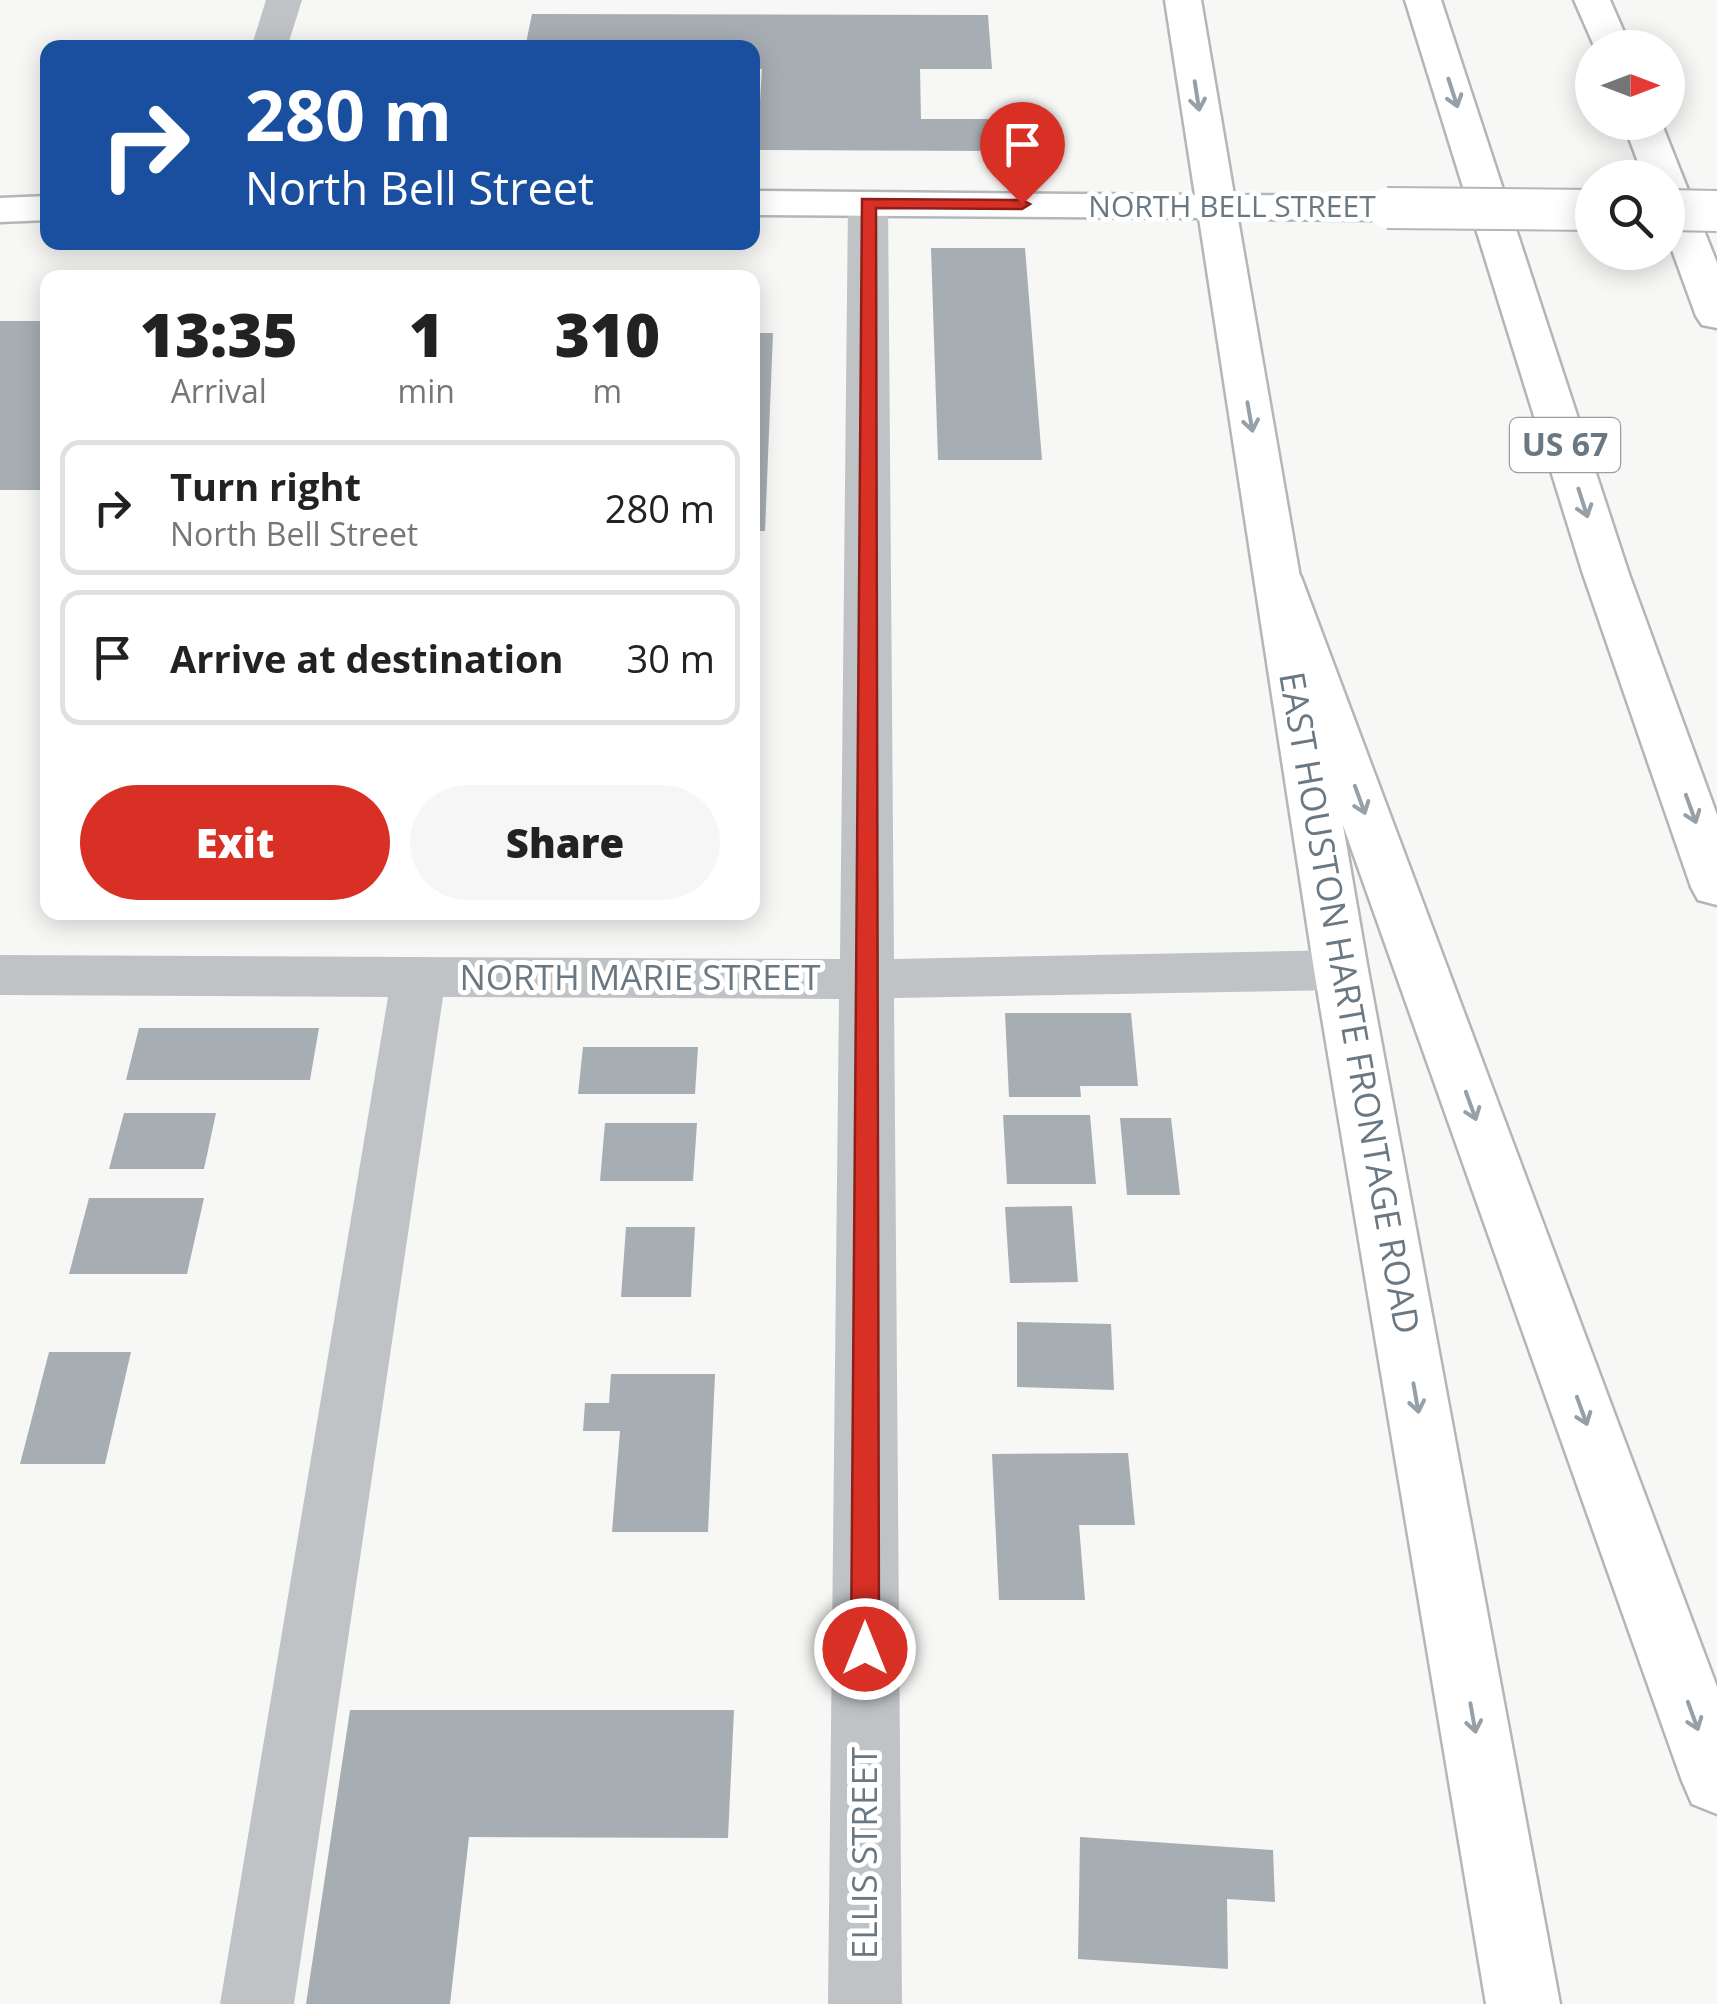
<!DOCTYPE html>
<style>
:root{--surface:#fff;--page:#f6f6f6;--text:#222;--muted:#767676;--line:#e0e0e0;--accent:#d93025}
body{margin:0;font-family:"Open Sans",sans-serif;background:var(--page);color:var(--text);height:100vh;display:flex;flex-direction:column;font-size:38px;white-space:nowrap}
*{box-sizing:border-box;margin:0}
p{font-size:32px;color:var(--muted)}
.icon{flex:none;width:55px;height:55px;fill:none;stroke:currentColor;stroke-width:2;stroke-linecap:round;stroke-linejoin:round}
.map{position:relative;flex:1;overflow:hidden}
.drawer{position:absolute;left:40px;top:270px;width:720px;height:650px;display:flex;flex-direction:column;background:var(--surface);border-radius:20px;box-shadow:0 5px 25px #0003}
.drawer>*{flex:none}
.hud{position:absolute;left:40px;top:40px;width:720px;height:210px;border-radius:20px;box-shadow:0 5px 25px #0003;background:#1a4fa0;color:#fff;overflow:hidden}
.needle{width:65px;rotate:90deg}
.tools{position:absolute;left:1575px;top:30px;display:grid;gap:20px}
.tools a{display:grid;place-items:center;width:110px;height:110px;border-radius:50%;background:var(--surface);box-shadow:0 5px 25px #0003;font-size:50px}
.pin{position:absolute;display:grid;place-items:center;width:85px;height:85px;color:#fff;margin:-102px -42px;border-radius:50% 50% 50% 0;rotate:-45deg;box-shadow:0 0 10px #0007}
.pin .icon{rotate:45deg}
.me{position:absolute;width:110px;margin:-55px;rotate:0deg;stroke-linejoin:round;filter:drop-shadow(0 0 8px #0008)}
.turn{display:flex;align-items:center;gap:35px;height:210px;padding:0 40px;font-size:45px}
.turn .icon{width:130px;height:130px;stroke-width:2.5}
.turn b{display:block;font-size:70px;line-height:85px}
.eta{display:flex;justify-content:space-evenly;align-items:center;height:170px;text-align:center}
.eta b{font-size:60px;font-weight:800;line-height:70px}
.cta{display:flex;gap:20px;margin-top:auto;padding:20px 40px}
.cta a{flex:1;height:115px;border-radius:60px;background:var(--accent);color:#fff;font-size:40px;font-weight:800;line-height:115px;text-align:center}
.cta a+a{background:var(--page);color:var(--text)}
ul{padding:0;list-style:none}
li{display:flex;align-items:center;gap:30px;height:135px;margin:0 20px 15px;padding:0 20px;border:5px solid var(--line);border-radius:20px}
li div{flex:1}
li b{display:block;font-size:38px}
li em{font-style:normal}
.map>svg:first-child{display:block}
</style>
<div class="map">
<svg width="1717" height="2004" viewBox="0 0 1717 2004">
<rect width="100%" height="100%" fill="#f7f7f5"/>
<!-- building -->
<g fill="#a7aeb3">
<path d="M532 14 988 15 992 69H920L921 119H988L989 151 757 150 762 69H752V48H525Z"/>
<path d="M931 248H1025L1042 460H938Z"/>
<rect x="0" y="321" width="48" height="169"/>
<path d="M752 333H773L765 531H752Z"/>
<path d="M1005 1013H1131L1138 1086H1080L1081 1097H1009Z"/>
<path d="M139 1028H319L310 1080H126Z"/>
<path d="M583 1047H698L695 1094H578Z"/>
<path d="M124 1113H216L204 1169H109Z"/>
<path d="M1003 1115H1090L1096 1184H1007Z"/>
<path d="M1120 1118H1171L1180 1195H1127Z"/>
<path d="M605 1123H697L693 1181H600Z"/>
<path d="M89 1198H204L187 1274H69Z"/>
<path d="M1072 1206 1078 1282 1010 1283 1005 1207Z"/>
<path d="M626 1227H695L691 1297H621Z"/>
<path d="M1017 1322 1111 1324 1114 1390 1017 1387Z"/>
<path d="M49 1352H131L105 1464H20Z"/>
<path d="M611 1374H715L708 1532H612L620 1431H583L585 1403H609Z"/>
<path d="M1128 1453 1135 1525H1079L1085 1600H999L992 1454Z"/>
<path d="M350 1710H734L728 1838 469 1837 450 2004H306Z"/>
<path d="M1080 1837 1273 1850 1275 1902 1227 1899 1228 1969 1078 1959Z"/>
</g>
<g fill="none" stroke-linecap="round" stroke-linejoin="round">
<defs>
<g id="major">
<path d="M1165 0H1201L1234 195 1387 196 1401 200 1407 208 1401 216 1387 220 1238 219 1368 970 1560 2004H1486L1314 970 1199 218 752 215V191L1195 195Z"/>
<path d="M48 196V220L0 222V198Z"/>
</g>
<g id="highway">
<path d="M1405 0H1441L1629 574 1717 815V905L1698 900 1691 887 1583 574Z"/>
<path d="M1574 0H1610L1631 48H1595Z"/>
<path d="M1623 122H1661L1717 263V328L1702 325 1696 316 1668 239V178H1644Z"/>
<path d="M1278 563 1294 567 1301 577 1717 1687V1814L1692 1804 1682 1781 1255 577 1262 567Z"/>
</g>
</defs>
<!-- major casing -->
<use href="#major" stroke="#b2b7ba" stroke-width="5"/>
<!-- highway casing -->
<use href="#highway" stroke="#b2b6b9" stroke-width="5"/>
<!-- minor -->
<g fill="#bfc3c6" fill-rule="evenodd">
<path d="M266 0H302L287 48H251Z"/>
<path d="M868 191 882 195 888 203 894 959 1341 950 1360 956 1368 970 1360 984 1341 990 894 998 902 2004H828L839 999 443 997 294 2004H220L388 997 0 995V955L840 959 848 203 854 195Z"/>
</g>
<!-- major -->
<use href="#major" fill="#fff" fill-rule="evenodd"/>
<!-- highway -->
<use href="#highway" fill="#fff" fill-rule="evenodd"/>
<defs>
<g id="major-bridge">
<path d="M1387 208 1592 210"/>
<path d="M1668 210 1717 211"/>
</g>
</defs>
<!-- major-bridge casing -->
<use href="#major-bridge" stroke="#b2b7ba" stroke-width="44" stroke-linecap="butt"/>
<!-- major-bridge -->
<use href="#major-bridge" stroke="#fff" stroke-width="40"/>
</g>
<!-- one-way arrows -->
<defs><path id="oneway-shaft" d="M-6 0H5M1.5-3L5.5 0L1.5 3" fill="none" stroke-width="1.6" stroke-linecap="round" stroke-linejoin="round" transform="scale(2.5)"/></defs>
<g stroke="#96a0a8">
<use href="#oneway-shaft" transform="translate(1453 93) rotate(72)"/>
<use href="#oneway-shaft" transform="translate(1197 96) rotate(81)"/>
<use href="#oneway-shaft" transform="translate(1250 417) rotate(80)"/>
<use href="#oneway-shaft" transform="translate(1583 503) rotate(72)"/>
<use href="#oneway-shaft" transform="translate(1360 800) rotate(70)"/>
<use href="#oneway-shaft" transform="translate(1691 809) rotate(70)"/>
<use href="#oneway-shaft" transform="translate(1471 1106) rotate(70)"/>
<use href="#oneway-shaft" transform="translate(1416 1398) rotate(80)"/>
<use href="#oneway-shaft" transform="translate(1582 1411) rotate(70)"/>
<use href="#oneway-shaft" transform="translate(1693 1716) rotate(70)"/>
<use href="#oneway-shaft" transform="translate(1473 1718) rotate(80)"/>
</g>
<!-- route -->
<path fill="#d93025" stroke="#8d1f18" stroke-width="2.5" d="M862 199 1022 200 1030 204 1022 209 876 208 879 1649 875 1658 865 1662 855 1658 851 1649Z"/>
<g text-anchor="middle" stroke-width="10" stroke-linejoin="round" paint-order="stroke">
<!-- far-street labels -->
<g font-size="30" fill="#697882" stroke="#fff">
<text x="1232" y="217">NORTH BELL STREET</text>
</g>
<!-- shield labels -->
<rect fill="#fff" stroke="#96a0a8" stroke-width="2.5" x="1510" y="418" width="110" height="54" rx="8"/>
<g font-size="32" font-weight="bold" fill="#697882">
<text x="1565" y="456">US 67</text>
</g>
<!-- street labels -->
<g font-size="35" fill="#697882" stroke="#fff">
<text x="640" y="990">NORTH MARIE STREET</text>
<text transform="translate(1349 1003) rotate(80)" y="12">EAST HOUSTON HARTE FRONTAGE ROAD</text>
<text transform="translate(865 1853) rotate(-90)" y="12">ELLIS STREET</text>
</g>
</g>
</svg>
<div class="tools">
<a><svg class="needle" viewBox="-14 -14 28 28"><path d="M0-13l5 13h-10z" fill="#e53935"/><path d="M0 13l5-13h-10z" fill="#767676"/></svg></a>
<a><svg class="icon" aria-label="search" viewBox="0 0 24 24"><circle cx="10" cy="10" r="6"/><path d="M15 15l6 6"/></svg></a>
</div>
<div class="pin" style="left:1022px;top:204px;background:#d93025"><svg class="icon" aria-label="arrive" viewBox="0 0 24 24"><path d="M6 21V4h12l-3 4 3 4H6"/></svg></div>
<svg class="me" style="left:865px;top:1649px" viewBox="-20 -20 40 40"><circle r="17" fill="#d93025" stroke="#fff" stroke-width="3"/><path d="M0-11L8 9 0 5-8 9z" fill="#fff"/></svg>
<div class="hud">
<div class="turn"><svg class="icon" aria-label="right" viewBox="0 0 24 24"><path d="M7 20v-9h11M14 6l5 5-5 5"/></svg><div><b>280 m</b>North Bell Street</div></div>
</div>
<section class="drawer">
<div class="eta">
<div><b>13:35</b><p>Arrival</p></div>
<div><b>1</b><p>min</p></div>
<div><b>310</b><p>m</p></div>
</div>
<ul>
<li><svg class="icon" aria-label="right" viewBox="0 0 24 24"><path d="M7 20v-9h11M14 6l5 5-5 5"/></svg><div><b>Turn right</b><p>North Bell Street</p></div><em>280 m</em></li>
<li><svg class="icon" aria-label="arrive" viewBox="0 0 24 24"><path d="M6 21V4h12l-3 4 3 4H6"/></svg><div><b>Arrive at destination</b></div><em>30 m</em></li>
</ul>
<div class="cta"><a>Exit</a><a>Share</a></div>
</section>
</div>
